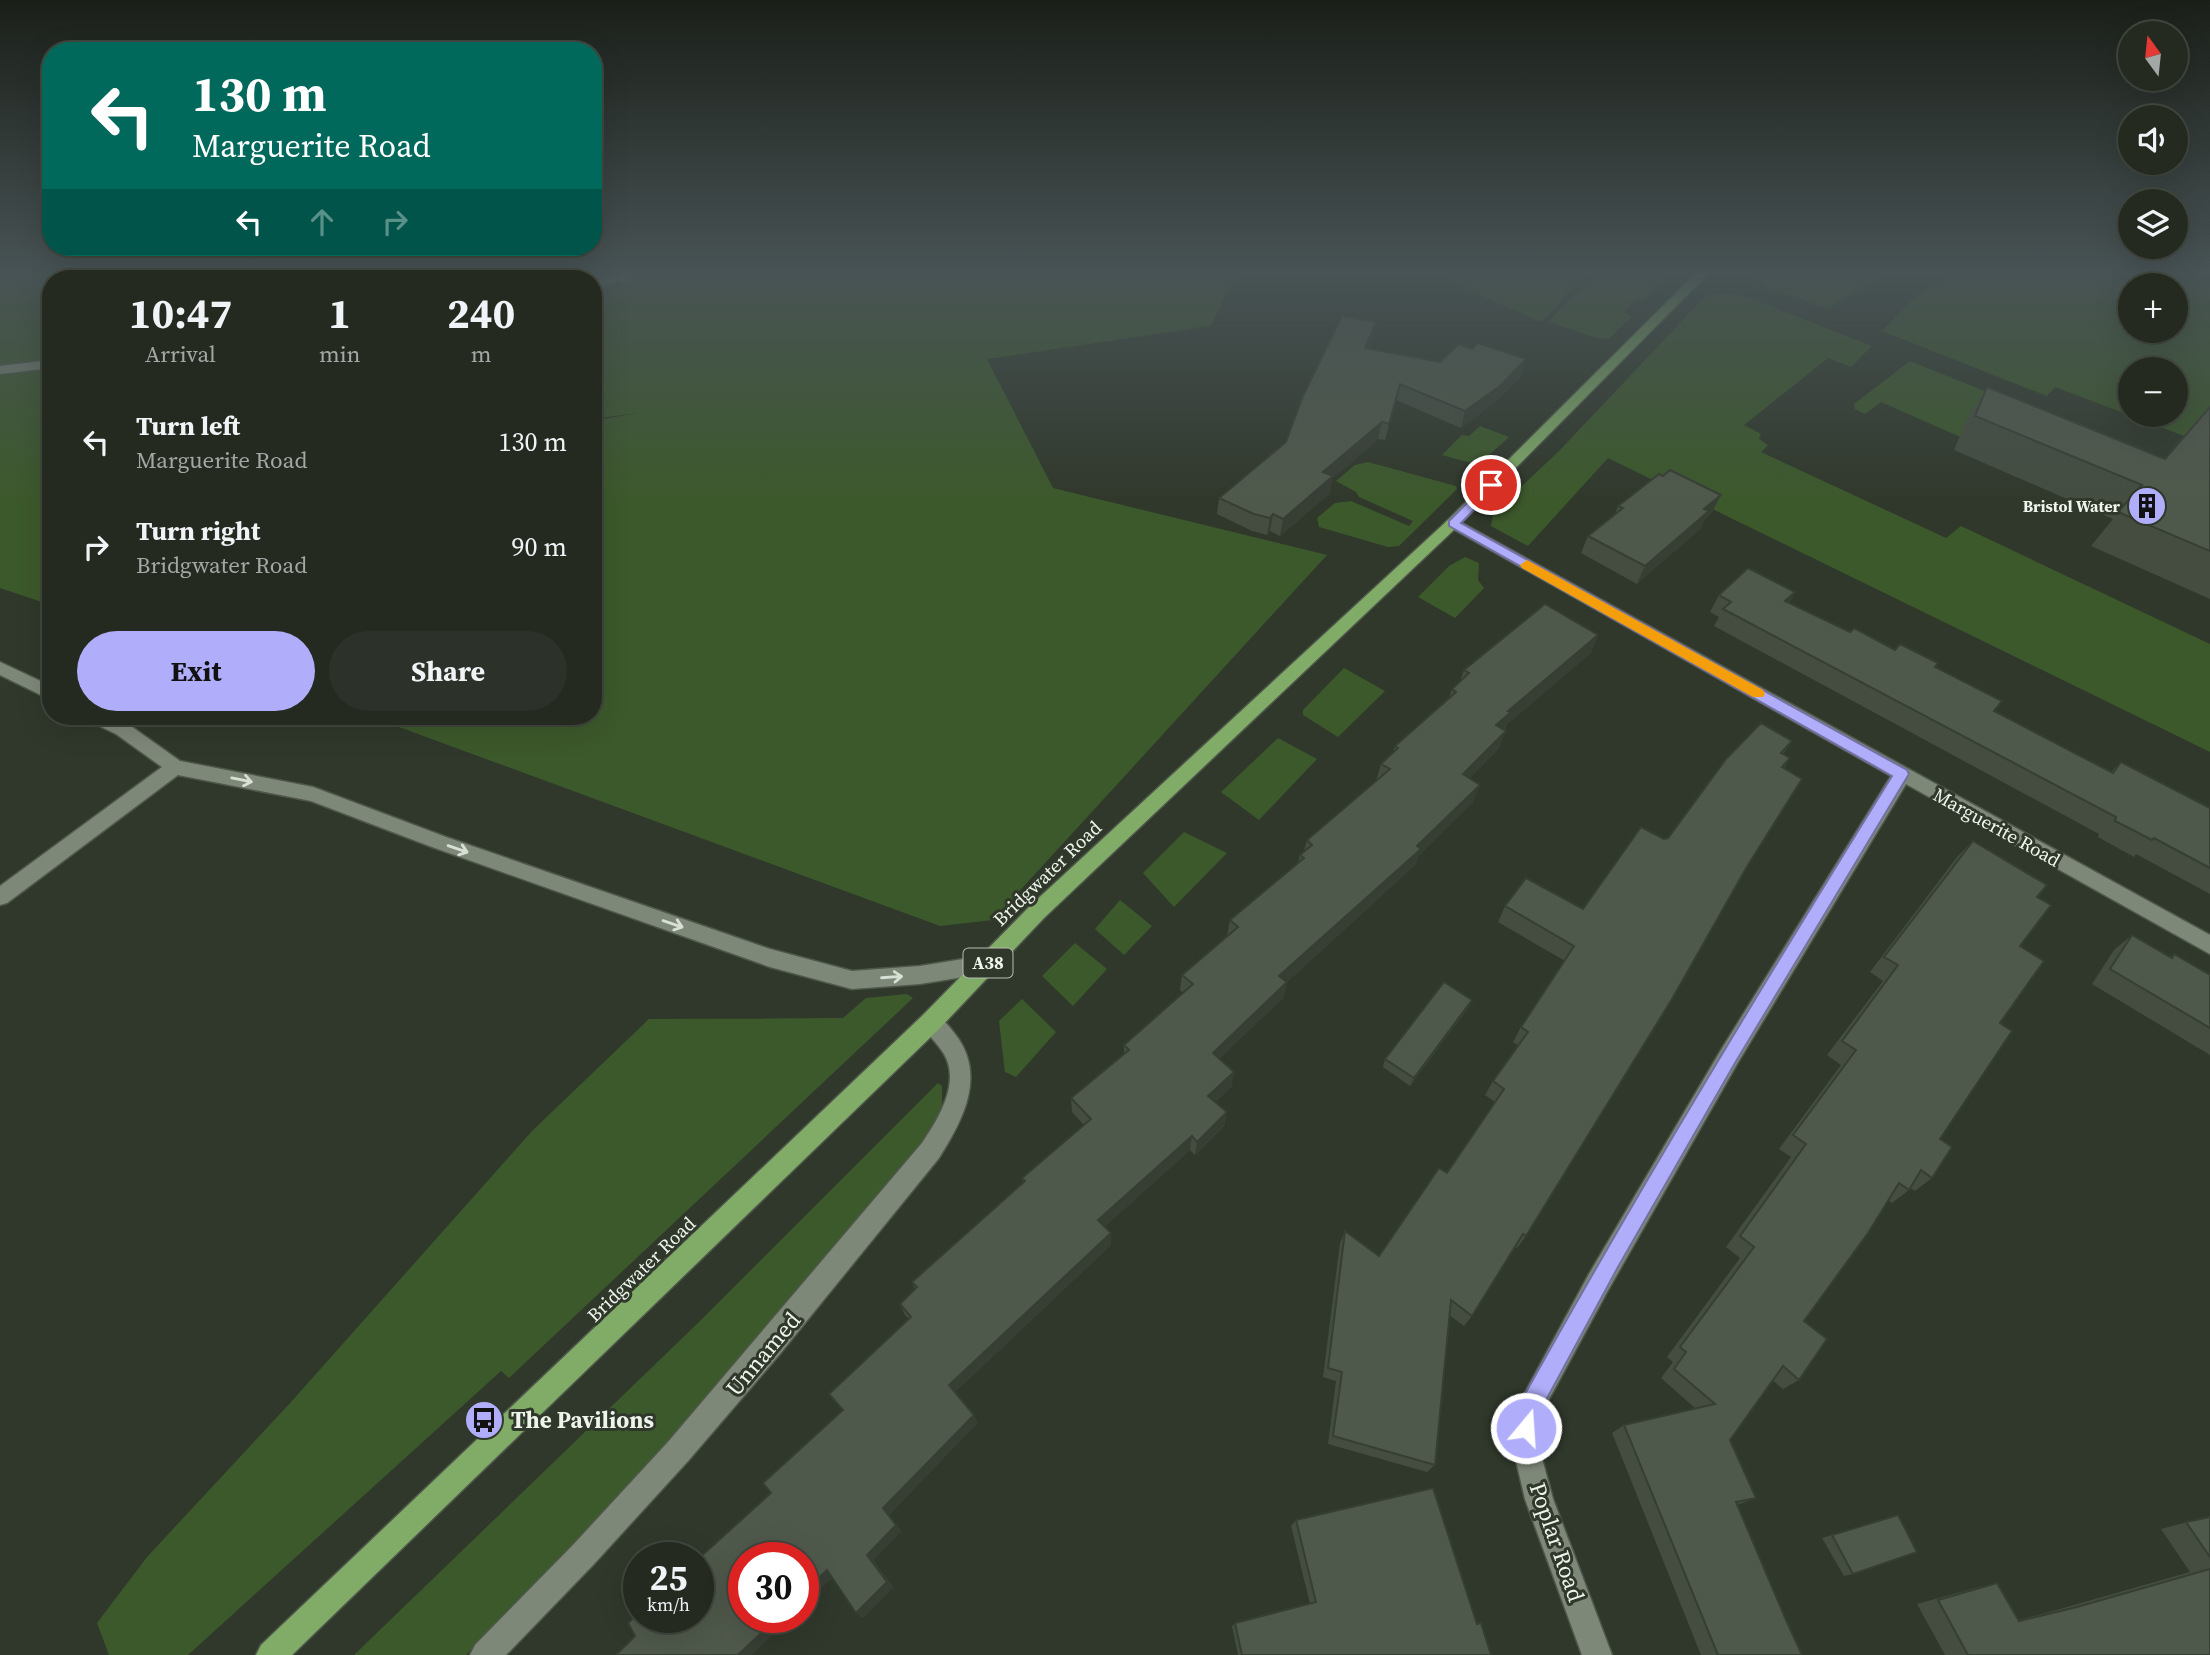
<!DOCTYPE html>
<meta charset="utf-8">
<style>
:root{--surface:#242a20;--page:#2c3229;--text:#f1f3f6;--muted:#a3a7a5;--line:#41463e;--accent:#b0aefa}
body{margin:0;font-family:"Source Serif 4",serif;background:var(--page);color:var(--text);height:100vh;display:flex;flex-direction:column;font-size:26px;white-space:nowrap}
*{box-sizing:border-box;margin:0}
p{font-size:23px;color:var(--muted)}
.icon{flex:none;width:38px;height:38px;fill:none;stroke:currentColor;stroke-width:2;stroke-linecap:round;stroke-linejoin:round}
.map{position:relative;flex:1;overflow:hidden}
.details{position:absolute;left:42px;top:270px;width:560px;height:455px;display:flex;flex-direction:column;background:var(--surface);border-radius:28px;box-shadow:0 7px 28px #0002,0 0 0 2px var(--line)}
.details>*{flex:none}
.top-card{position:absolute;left:42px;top:42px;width:560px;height:214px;border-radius:28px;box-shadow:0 7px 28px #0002,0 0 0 2px var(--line);background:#00695c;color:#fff;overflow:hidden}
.needle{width:46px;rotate:345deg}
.controls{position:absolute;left:2118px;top:21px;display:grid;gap:14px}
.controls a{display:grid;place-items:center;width:70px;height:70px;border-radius:50%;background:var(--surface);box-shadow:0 7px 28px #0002,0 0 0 2px var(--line);font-size:35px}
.speed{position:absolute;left:623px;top:1542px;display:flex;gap:14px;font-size:35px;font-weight:700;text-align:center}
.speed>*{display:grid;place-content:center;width:91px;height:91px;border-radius:50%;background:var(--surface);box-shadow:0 7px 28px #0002,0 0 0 2px var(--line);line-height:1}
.speed small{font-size:18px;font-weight:400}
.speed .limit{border:10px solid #d22;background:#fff;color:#111}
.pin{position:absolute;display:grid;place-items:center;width:60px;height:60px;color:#fff;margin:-30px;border:4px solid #fff;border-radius:50%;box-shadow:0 2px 7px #0007}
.me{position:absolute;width:77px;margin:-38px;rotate:18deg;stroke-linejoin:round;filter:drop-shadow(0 0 5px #0008)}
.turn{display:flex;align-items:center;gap:24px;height:147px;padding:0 35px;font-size:32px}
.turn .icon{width:91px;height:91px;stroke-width:2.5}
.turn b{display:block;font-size:49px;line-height:60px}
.lanes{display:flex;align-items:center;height:66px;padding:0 35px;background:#0003;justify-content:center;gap:35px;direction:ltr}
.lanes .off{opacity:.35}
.eta{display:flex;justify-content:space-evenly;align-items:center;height:119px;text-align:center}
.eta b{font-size:42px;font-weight:700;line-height:49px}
.button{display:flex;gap:14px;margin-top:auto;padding:14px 35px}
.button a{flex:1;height:80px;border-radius:42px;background:var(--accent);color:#111;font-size:28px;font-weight:700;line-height:80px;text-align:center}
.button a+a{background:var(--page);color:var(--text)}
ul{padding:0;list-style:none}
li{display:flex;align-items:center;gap:21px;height:105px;padding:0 35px}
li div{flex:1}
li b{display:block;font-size:26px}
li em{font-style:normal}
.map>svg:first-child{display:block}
</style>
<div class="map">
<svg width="2210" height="1655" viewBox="0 0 2210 1655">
<rect width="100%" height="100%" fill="#30382b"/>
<!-- green -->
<g fill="#3c592b" fill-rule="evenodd">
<path d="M0 271H1237L1211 326 987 359 1053 488 1327 555 993 920 940 926 369 716H593V421L637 413 593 419V278H51V605L0 588Z"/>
<path d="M1438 271H1589L1542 322 1486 298Z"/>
<path d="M1598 271H1667L1644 301 1636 299 1623 312 1632 316 1609 339 1597 338 1548 322Z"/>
<path d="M1741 271H1879L1872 281 1827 309 1757 283 1759 280Z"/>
<path d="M1951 271H2175L2210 283V416L2187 437 2055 387 2047 396 1882 331 1909 303ZM2130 285H2175V331H2130ZM2130 369H2175V415H2130Z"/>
<path d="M1722 293 1745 296 1872 346 1851 367 1828 358 1744 425 1761 434 1759 439 1768 445 1761 452 1946 538 1961 526 2210 644V752L1608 458 1528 546 1491 526 1493 513 1559 451 1699 303 1708 296Z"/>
<path d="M1910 361 2007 400 1974 443 1881 402 1865 414 1855 409 1854 404Z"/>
<path d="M1480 426 1509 437 1478 465 1442 455 1462 435 1469 436Z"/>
<path d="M1368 462 1456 486 1457 489 1399 546 1388 547 1319 527 1317 518 1335 503 1351 501 1409 526 1413 521 1359 497 1356 492 1336 481 1355 465Z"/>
<path d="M1465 557 1479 563 1478 580 1484 588 1455 618 1418 597 1449 566Z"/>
<path d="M1344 668 1385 691 1338 737 1303 715V710Z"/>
<path d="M1278 738 1317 759 1259 820 1221 792Z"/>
<path d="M1184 832 1227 853 1174 907 1143 873Z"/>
<path d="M1120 900 1152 926 1124 955 1095 929Z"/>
<path d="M1075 943 1107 969 1073 1006 1042 976Z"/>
<path d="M907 994 913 998 509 1378 501 1371 188 1655H109L97 1623 147 1557 291 1402 533 1130 649 1019 843 1018 866 998Z"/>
<path d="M1022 999 1056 1032 1016 1077 1005 1072 999 1021Z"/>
<path d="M938 1083 942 1086V1107L930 1137 737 1366 527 1597 466 1655H354L701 1320Z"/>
</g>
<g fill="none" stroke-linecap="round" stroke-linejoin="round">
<defs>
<g id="service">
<path d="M630 271H651L593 290V282Z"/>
<path d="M51 360V368L0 374V366Z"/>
<path d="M0 662 51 686V700L0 675Z"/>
<path d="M86 716H110L128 724 180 761 313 787 446 837 770 949 852 971 920 966 988 955 995 958 998 964 995 970 988 973 920 984 852 989 770 967 432 847 311 801 178 775 7 903 0 905V886L162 767 116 734 89 721Z"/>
</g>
<g id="minor">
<path d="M1453 518 2210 935V954L1906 784 1737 1064 1607 1292 1541 1414 1538 1444 1553 1499 1612 1655H1582L1525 1499 1512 1444 1515 1411 1589 1274 1721 1050 1891 776 1448 526 1445 523 1448 520Z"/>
<path d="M931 1012C941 1016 948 1025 955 1034 987 1075 963 1120 939 1158L779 1355 688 1461 593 1565 506 1655H470L475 1645 573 1545 668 1442 922 1143C938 1119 961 1083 944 1054 937 1042 926 1034 920 1022L923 1015Z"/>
</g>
<path id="trunk" d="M1698 271H1711L1458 526 1044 918 939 1029 292 1655H256L261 1645 923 1015 1030 906 1448 520Z"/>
</defs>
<!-- service casing -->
<use href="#service" stroke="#4f574b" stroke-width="3"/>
<!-- minor casing -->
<use href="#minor" stroke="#4f574b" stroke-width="3"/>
<!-- trunk casing -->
<use href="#trunk" stroke="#4f574b" stroke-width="3"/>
<!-- service -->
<use href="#service" fill="#7e8879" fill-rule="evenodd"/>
<!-- minor -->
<use href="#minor" fill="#7e8879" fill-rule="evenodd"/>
<!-- trunk -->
<use href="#trunk" fill="#80ac68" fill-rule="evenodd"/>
</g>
<!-- wall -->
<g fill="#444d40">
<path d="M1376 322 1373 339 1369 348 1521 376 1495 402 1461 428 1396 400 1385 440 1378 439 1332 479 1330 493 1280 536 1270 531 1267 535 1252 531 1217 514 1219 498 1286 442Z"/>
<path d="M1987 387 2165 459 2210 407V599L2091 546 2113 519 1954 450 1966 421Z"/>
<path d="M1663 476 1721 495 1712 512 1705 519 1700 529 1637 584 1581 553 1588 536 1615 514 1618 506Z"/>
<path d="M1795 592 1789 603 1850 632 1935 667 1994 711 2111 772 2121 762 2210 808V894L2136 854 2134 857 2098 837 2099 834 1714 626 1719 617 1710 612 1719 595Z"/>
<path d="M1598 635 1591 653 1506 725 1499 748 1470 778 1473 802 1419 855 1415 865 1287 982 1283 998 1219 1059 1232 1086 1215 1102 1227 1112 1224 1126 1195 1155 1190 1150 1104 1227 1111 1245 955 1392 974 1415 977 1423 889 1515 901 1531 873 1560 893 1587 863 1618 856 1613 832 1578 803 1605 744 1617H791L751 1655 635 1636 771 1493 842 1411 909 1319 905 1315 900 1304 915 1290 912 1282 1023 1183 1022 1178 1084 1125 1072 1112 1071 1098 1124 1054V1045L1183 993 1180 990 1182 975 1227 936 1230 920 1298 863 1300 855 1304 851 1307 840 1376 781 1381 764 1393 752 1395 746 1449 698 1452 689 1460 681 1464 670Z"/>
<path d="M1792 741 1783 754 1790 758 1784 768 1748 865 1526 1236 1517 1248 1515 1246 1472 1316 1464 1326 1449 1315 1435 1465 1427 1472 1328 1444 1336 1381 1323 1377 1340 1243 1345 1231 1379 1256 1447 1173 1495 1102 1485 1095 1493 1081 1518 1045 1513 1042 1521 1027 1565 961 1498 922 1505 906 1583 909 1664 839 1668 838Z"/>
<path d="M1973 841 2037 897 2020 946 2000 1023 1940 1139 1932 1178 1915 1191 1910 1188 1909 1190 1892 1203 1888 1200 1804 1321 1799 1380 1783 1389 1772 1380 1730 1440 1756 1498 1737 1505 1786 1620 1802 1655H1701L1612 1433 1624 1425 1696 1409 1661 1378 1673 1362 1667 1357 1740 1258 1726 1247 1791 1157 1779 1149 1841 1065 1827 1055 1883 981 1870 972 1957 857Z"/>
<path d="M2132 935 2170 957 2174 954 2210 975V1055L2092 984 2114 950Z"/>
<path d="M1472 1000 1469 1007 1410 1086 1383 1067 1385 1059Z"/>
<path d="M1898 1515 1853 1574 1844 1576 1822 1538Z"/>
<path d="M2210 1516V1655H1945L1917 1604 1975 1588 1997 1583 2018 1620 2053 1611 2190 1572 2161 1529Z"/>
<path d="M1296 1520 1477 1624 1491 1655H1238L1232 1626 1235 1623 1310 1604 1291 1526Z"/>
</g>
<!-- shaded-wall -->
<g fill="#373e34">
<path d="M1376 322 1373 339 1362 364 1365 348Z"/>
<path d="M1526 359 1521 376 1495 402 1461 428 1465 411Z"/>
<path d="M1382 422 1378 439 1332 479 1330 493 1280 536 1283 519 1323 472Z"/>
<path d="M1721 495 1712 512 1705 519 1700 529 1637 584 1645 566 1704 509Z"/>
<path d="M1273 514 1270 531 1267 535 1270 518Z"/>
<path d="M1795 592 1785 609V601Z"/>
<path d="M1598 635 1591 653 1506 725 1504 729 1490 743 1496 725 1508 711Z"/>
<path d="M1506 731 1499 748 1457 791 1463 774Z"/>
<path d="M1480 785 1473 802 1419 855 1415 865 1276 992 1279 976Z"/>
<path d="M1287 982 1283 998 1210 1068 1213 1053Z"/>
<path d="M1472 1000 1469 1007 1410 1086 1414 1078Z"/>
<path d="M1234 1072 1232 1086 1206 1110 1208 1096Z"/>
<path d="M1227 1112 1224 1126 1195 1155 1197 1142Z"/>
<path d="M1192 1136 1190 1150 1098 1233V1220Z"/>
<path d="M1111 1233V1245L952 1395 949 1385Z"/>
<path d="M974 1415 977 1423 889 1515 901 1531 873 1560 893 1587 863 1618 856 1613 867 1555 883 1508Z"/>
<path d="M827 1570 834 1576 803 1605V1593Z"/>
<path d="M778 1617H791L751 1655H738Z"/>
</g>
<!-- building -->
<g fill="#4f594b" stroke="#373e34" stroke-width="2">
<path d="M1342 316 1376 322 1365 348 1440 362 1459 344 1472 349 1478 343 1526 359 1500 386 1465 411 1400 384 1389 424 1382 422 1323 472 1333 476 1283 519 1273 514 1270 518 1254 514 1219 498 1286 442 1303 396Z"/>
<path d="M1987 387 2165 459 2210 407V551L2118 512 2142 485 1975 416Z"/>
<path d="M1670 470 1721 495 1704 509 1709 511 1645 566 1588 536 1623 508 1618 506 1659 474 1663 476Z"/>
<path d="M1748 568 1795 592 1785 601 1850 632 1854 628 1895 650 1900 644 1938 663 1935 667 2002 701 1994 711 2113 773 2121 762 2210 808V868L2154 838 2152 840 2115 821 2116 817 1723 609 1731 602 1719 595Z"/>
<path d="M1545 604 1598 635 1508 711 1511 712 1496 725 1506 731 1463 774 1480 785 1417 846 1421 849 1279 976 1287 982 1213 1053 1234 1072 1208 1096 1227 1112 1197 1142 1192 1136 1098 1220 1111 1233 949 1385 974 1415 883 1508 896 1525 867 1555 887 1582 856 1613 827 1570 803 1593V1558H744V1617H778L738 1655H616L635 1636 628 1623 639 1613V1617H698V1559L771 1493 763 1483 843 1410 829 1394 911 1317 900 1304 917 1287 912 1282 1025 1181 1022 1178 1091 1119 1071 1098 1129 1050 1124 1045 1193 984 1182 975 1238 927 1230 920 1304 858 1300 855 1312 845 1307 840 1390 769 1381 764 1398 748 1395 746 1456 692 1452 689 1469 673 1464 670Z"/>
<path d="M1761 723 1792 741 1781 753 1790 758 1782 767 1802 779 1748 865 1672 999 1526 1236 1523 1234 1472 1316 1451 1300 1435 1465 1333 1436 1342 1372 1328 1368 1345 1231 1379 1256 1439 1168 1447 1173 1504 1089 1493 1081 1528 1032 1521 1027 1574 946 1505 906 1526 878 1583 909 1641 827 1664 839 1668 838 1726 759Z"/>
<path d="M1973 841 2047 885 2037 897 2051 905 2020 946 2044 961 2000 1023 2012 1031 1940 1139 1952 1147 1932 1178 1921 1170 1909 1190 1899 1183 1868 1233 1804 1321 1827 1339 1799 1380 1783 1366 1730 1440 1756 1498 1736 1502 1786 1620 1802 1655H1718L1624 1425 1715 1404 1674 1369 1686 1352 1680 1347 1754 1247 1740 1236 1806 1144 1793 1135 1856 1050 1842 1041 1898 965 1884 957Z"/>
<path d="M2132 935 2172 958 2174 954 2210 975V1028L2110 969Z"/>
<path d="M1444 982 1472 1000 1414 1078 1385 1059Z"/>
<path d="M1433 1488 1477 1624 1481 1623 1491 1655H1242L1235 1623 1316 1602 1296 1520Z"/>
<path d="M1898 1515 1917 1552 1853 1574 1832 1535Z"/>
<path d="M2210 1517V1557L2186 1522Z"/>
<path d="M2210 1569V1655H1968L1938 1600 1997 1583 2019 1621 2077 1607Z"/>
</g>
<!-- one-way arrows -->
<defs><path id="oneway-shaft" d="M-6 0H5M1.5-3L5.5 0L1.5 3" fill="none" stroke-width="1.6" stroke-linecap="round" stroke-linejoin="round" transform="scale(1.75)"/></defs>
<g stroke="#d8dfd5">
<use href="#oneway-shaft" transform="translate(242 780) rotate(11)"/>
<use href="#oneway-shaft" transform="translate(458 849) rotate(19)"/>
<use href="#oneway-shaft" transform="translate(673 924) rotate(19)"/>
<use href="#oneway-shaft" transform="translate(892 977) rotate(-4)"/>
</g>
<!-- sky -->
<linearGradient id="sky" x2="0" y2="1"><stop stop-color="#1a1f18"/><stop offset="0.54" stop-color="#485355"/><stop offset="1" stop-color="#485355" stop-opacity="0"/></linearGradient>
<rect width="2210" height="503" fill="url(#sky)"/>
<!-- route -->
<path fill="#b0aefa" stroke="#7271a2" stroke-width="2" d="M1491 482 1495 483V488L1461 523 1907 770 1909 774 1735 1063 1618 1267 1539 1413 1534 1436 1526 1439 1518 1436 1515 1428 1520 1403C1638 1190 1764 983 1892 776L1449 526V521L1487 483Z"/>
<!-- slow -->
<path fill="#f59e0b" d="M1527 560 1763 690 1765 694 1763 697H1753L1522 568 1520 565Z"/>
<!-- icons -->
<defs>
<symbol id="building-disc" viewBox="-11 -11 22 22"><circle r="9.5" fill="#b0aefa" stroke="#30382b"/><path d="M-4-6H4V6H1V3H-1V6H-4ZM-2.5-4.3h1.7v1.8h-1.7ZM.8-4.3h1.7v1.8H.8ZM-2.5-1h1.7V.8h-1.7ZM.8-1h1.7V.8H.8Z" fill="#111"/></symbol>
<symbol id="bus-disc" viewBox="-11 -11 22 22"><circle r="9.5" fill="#b0aefa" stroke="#30382b"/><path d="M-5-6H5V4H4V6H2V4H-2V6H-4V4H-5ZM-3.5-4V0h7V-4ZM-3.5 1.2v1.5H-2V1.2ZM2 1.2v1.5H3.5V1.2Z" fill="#111"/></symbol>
</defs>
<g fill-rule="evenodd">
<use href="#building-disc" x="2125" y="484" width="44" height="44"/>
<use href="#bus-disc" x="462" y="1398" width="44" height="44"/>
</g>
<g text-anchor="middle" stroke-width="6" stroke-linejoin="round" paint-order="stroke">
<!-- far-poi labels -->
<g font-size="16" font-weight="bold" fill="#eff5ec" stroke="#30382b" text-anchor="end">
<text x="2120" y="512">Bristol Water</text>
</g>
<!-- shield labels -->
<rect fill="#30382b" stroke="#b6bcb2" stroke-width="2" x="963.5" y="948.5" width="49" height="29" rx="5"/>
<g font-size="18" font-weight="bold" fill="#eff5ec">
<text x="988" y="969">A38</text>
</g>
<!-- street labels -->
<g font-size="19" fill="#eff5ec" stroke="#30382b">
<text transform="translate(1997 827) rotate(29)" y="7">Marguerite Road</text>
<text transform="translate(1047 873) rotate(-44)" y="7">Bridgwater Road</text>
<text transform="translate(641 1269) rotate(-44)" y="7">Bridgwater Road</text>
</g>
<!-- near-street labels -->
<g font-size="23" fill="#eff5ec" stroke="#30382b">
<text transform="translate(763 1354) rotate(-50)" y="8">Unnamed</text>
<text transform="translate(1557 1542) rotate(71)" y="8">Poplar Road</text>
</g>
<!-- near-poi labels -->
<g font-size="23" font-weight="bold" fill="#eff5ec" stroke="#30382b" text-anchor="start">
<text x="511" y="1428">The Pavilions</text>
</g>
</g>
</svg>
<div class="controls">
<a><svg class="needle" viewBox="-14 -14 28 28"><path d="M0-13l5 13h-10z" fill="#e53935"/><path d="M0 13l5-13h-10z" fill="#a3a7a5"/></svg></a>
<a><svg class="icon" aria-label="sound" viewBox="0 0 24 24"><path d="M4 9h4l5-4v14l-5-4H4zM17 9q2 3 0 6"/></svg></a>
<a><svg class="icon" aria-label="layers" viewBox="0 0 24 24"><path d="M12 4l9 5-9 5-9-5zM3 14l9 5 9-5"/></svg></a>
<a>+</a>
<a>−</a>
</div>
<div class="speed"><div>25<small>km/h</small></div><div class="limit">30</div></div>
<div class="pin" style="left:1491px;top:485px;background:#d93025"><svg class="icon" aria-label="arrive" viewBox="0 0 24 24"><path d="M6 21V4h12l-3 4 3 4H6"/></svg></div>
<svg class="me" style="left:1526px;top:1428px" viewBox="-20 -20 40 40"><circle r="17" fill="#b0aefa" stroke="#fff" stroke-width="3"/><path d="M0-11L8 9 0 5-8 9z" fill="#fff"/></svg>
<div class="top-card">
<div class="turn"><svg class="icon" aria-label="left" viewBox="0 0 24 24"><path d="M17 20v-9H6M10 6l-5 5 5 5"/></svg><div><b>130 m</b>Marguerite Road</div></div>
<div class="lanes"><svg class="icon" aria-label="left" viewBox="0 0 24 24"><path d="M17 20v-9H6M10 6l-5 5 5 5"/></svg><svg class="icon off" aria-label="ahead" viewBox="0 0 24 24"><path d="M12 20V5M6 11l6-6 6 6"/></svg><svg class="icon off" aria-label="right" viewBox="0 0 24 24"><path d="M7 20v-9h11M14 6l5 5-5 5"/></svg></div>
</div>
<section class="details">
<div class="eta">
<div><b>10:47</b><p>Arrival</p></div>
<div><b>1</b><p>min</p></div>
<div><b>240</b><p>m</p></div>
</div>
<ul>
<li><svg class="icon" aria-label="left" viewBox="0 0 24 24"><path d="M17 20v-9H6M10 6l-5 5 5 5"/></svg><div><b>Turn left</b><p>Marguerite Road</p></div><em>130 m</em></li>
<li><svg class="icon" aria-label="right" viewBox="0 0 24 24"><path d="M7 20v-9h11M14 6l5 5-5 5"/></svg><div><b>Turn right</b><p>Bridgwater Road</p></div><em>90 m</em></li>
</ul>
<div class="button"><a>Exit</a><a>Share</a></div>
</section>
</div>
